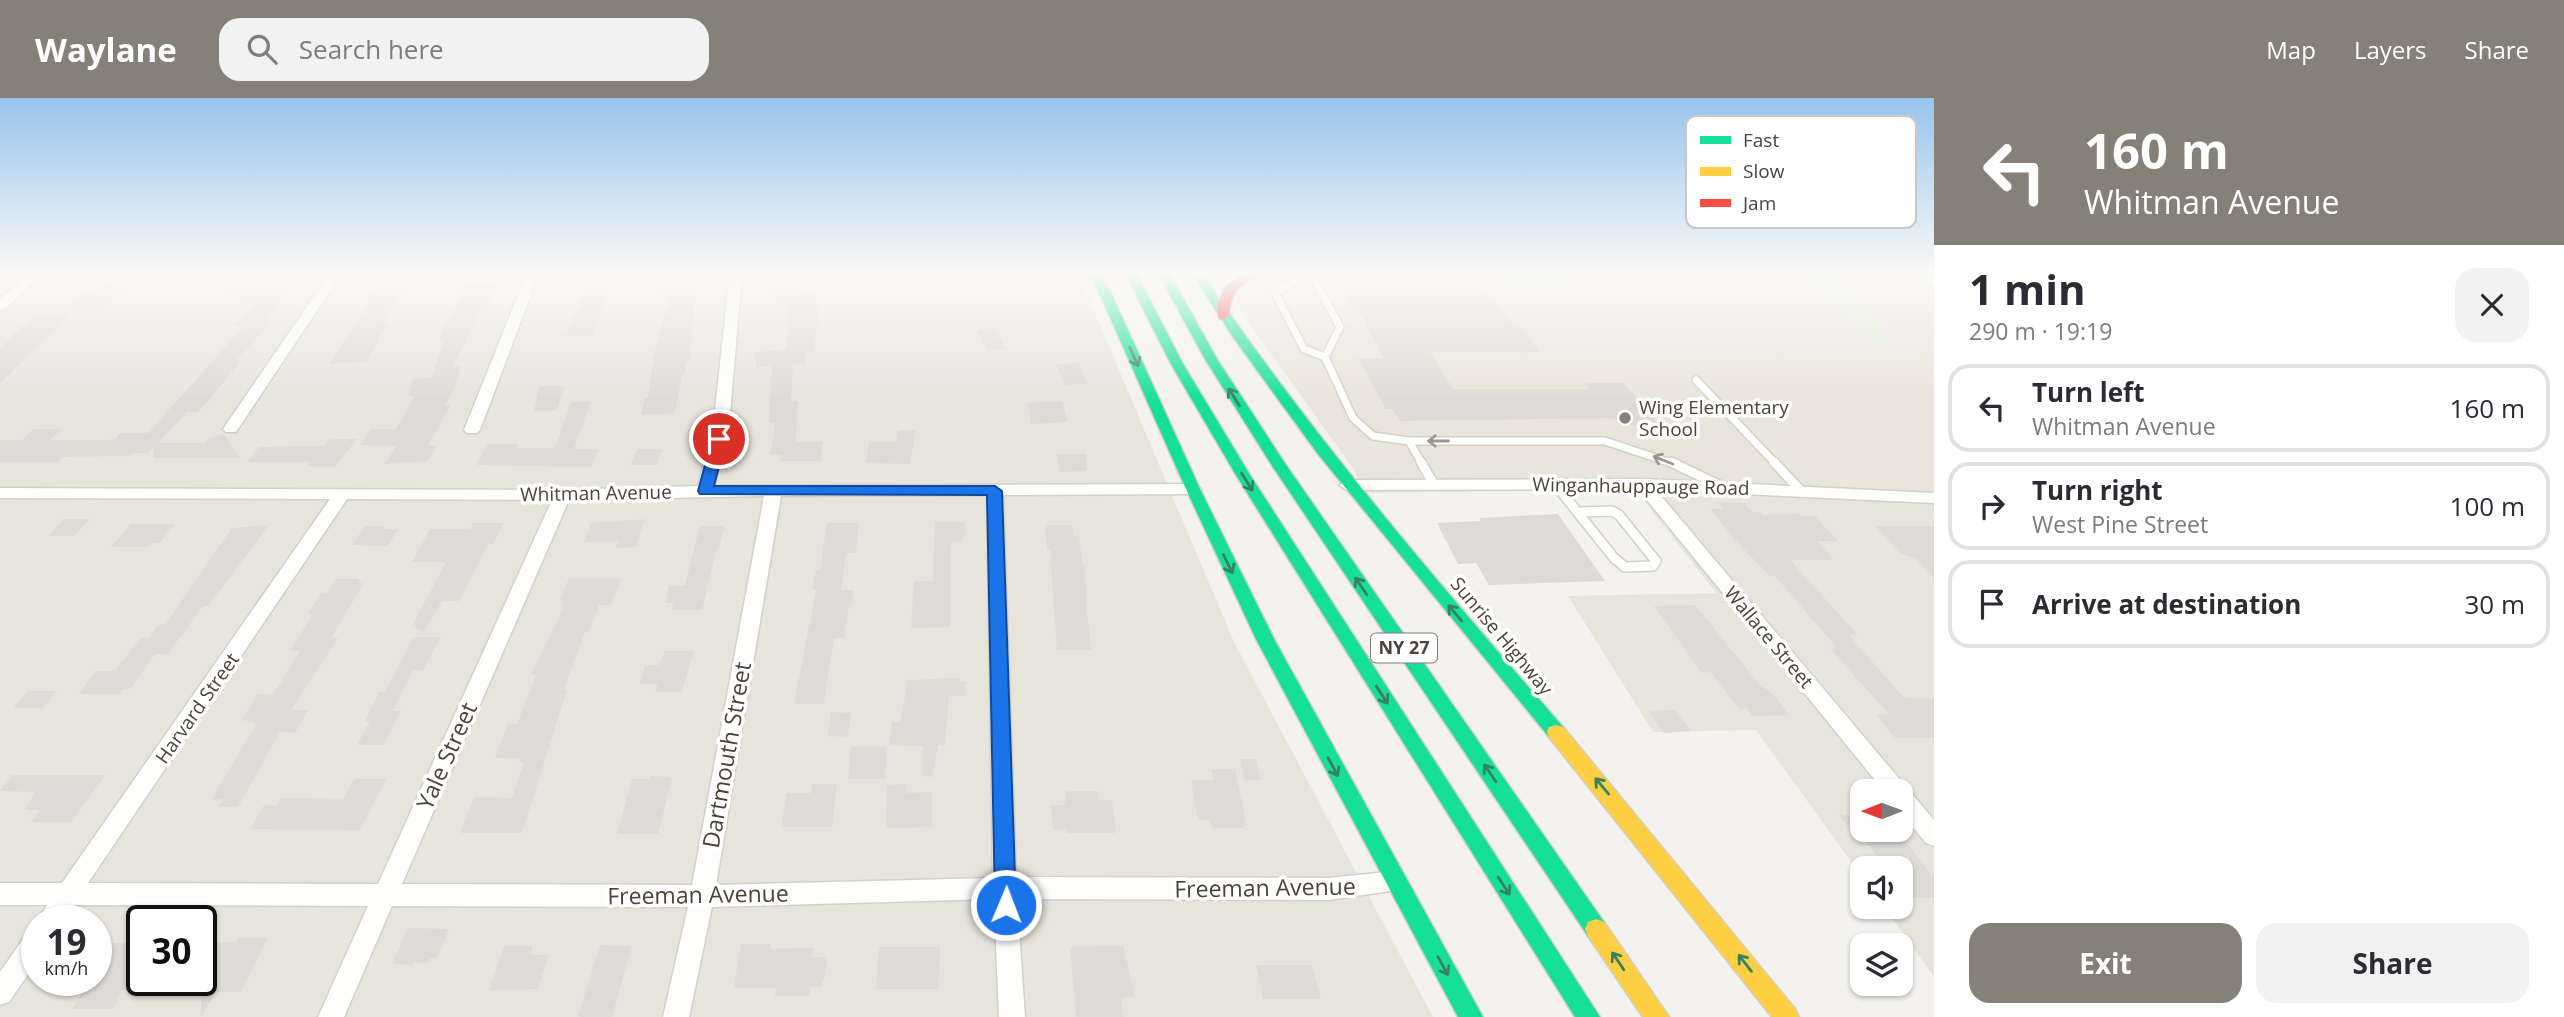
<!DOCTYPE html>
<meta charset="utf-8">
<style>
:root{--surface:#fff;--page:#f2f2f3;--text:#2b2b33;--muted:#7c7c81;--line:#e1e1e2;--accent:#868178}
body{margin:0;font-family:"Open Sans",sans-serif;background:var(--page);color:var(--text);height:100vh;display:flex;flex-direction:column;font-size:26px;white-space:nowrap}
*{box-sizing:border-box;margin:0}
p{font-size:23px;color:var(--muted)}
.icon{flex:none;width:38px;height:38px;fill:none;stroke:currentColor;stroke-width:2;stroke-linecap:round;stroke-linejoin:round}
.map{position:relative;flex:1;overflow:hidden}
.panel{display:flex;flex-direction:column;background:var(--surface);width:630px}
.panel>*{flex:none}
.hud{background:#868178;color:#fff;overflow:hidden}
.needle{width:46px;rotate:269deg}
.buttons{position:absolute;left:1850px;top:681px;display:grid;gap:14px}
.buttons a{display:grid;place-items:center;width:63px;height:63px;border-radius:14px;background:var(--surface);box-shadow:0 2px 5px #0004;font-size:35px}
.speed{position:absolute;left:21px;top:807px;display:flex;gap:14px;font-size:35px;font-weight:700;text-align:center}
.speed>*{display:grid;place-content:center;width:91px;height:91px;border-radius:50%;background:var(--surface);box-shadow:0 2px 5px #0004;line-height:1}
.speed small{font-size:18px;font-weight:400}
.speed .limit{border:4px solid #111;border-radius:10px;background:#fff;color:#111}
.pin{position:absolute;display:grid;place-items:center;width:60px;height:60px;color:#fff;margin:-30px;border:4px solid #fff;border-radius:50%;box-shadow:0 2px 7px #0007}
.me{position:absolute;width:77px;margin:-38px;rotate:1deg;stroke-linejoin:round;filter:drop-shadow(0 0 5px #0008)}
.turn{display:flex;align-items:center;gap:24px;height:147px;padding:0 35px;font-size:32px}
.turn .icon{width:91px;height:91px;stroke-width:2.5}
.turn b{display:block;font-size:49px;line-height:60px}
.round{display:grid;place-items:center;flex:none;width:74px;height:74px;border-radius:21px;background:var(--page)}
.head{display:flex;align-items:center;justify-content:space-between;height:119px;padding:0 35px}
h1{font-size:42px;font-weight:700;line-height:52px}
.button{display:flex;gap:14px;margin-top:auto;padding:14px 35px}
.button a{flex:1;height:80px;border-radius:21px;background:var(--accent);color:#fff;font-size:28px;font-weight:700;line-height:80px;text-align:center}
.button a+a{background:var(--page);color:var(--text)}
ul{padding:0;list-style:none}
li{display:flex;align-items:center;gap:21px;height:88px;margin:0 14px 10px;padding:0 21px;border:4px solid var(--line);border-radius:21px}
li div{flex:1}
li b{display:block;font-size:26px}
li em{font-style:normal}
header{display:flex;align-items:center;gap:42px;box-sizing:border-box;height:98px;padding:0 35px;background:var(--accent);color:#fff}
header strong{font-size:33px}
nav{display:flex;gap:38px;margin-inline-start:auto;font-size:24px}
.search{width:490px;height:63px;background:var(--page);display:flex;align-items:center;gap:18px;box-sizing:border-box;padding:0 24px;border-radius:21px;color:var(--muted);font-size:26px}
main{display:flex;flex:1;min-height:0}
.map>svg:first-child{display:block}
</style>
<header>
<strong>Waylane</strong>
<div class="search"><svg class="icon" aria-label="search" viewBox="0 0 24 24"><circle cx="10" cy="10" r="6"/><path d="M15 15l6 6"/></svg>Search here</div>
<nav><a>Map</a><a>Layers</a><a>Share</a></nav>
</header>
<main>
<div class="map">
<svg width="1934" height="919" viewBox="0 0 1934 919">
<rect width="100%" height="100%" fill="#f4f2ee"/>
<!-- residential -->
<g fill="#e7e4dc" fill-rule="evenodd">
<path d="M0 175H1078L1234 544 1433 919H0ZM37 822H96V882H37ZM142 822H201V882H142Z"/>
<path d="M1285 175H1934V879L1884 809 1900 808V770H1862V779L1756 632 1653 634 1568 498 1716 495 1635 391 1365 395 1355 373 1247 222 1238 205 1237 197 1240 191 1255 183ZM1862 693H1900V732H1862Z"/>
</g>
<!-- education -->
<path fill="#eae5da" d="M1285 175H1835L1934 267V392L1637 377 1355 373 1247 222 1238 205 1237 197 1245 187Z"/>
<!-- green -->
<g fill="#e1eecf">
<path d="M1503 175H1608L1558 185 1520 187Z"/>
<path d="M1784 175H1830L1880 229 1887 245C1853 238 1848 214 1825 192 1814 182 1798 179 1784 175Z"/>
</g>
<!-- building -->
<g fill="#dedbd6">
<path d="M391 175H413L382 225H388L367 263 329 266 369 205H365L383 177Z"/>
<path d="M775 175H795V197L817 196 818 226 816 227 814 255H806L805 266 793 267 791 303H798L796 344 823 343 821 363H780L781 357H770L775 325H769L772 268 756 269 755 254 787 252 788 201 773 202Z"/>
<path d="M1333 176H1474L1515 229H1521L1540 254H1430L1453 291H1589L1585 285H1624L1659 327H1619L1614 320 1400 323 1393 311H1386L1358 260H1384L1362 219 1353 213Z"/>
<path d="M248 177H299L282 196H286L265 225H270L236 263H241L208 303 197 314H187L158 345H205L209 340 224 336 240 360H154V349L148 355H133L130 358 63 359 57 364H0V342H22L33 331H62L50 342H108L115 341 120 335H148L244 228 234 227 256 204 242 205 249 197H228Z"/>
<path d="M114 179H140L99 211H65L85 195 101 190Z"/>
<path d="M612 180 593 237 566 238 590 182Z"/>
<path d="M696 180 690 263 686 264 685 276H682L675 315 641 317 645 300H648L654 256 669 200 661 201 659 198 662 182Z"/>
<path d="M497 185 487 209H481L453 269 461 268 455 290 445 307H451L428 347 437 348 427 363 385 366 396 348 360 347 371 331H396L415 298H408L413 281 431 279 444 243H438L467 187Z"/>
<path d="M70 216 0 285V251L19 231 35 218Z"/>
<path d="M994 230 1006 251 987 253 976 232Z"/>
<path d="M1078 264 1088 285 1066 288 1056 267Z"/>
<path d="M565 287 557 312 534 313 539 288Z"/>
<path d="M591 303 574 351H598L591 369 476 367 488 346H518L516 350H555L571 304Z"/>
<path d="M1062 303 1068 324 1031 326 1027 305Z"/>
<path d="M898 332 916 333 910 366 866 365 869 343 896 344Z"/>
<path d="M330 341H357L335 369 308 368 311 364H247L259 349 324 348Z"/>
<path d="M637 351H662L657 367H631Z"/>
<path d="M1057 356H1086L1087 373 1059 374Z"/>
<path d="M1718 405H1745L1752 414H1760L1763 417 1800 416 1802 418H1815L1838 443H1817L1833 461H1829L1831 462H1790L1857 536 1849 537 1904 600 1934 601V640H1895L1876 617 1889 616 1830 551 1837 550 1775 478H1770L1733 440 1711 411H1723Z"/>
<path d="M1558 416 1605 483 1489 487 1476 465 1458 466 1437 425 1481 423 1479 420Z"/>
<path d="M64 421H90L74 438H48Z"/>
<path d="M645 421 636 449 616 450 618 443 584 444 591 425Z"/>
<path d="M935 424H965V439H963V443L951 444 950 529 911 530 914 483H933Z"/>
<path d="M473 425H504L493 446H488L459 503H442L424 534 412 528 446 464H412L430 431H470Z"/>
<path d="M827 425H859L856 455H846L841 492H854L852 509H849L844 540H834L824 606H794L816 492H812L816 472H820Z"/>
<path d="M131 426H175L160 445H150L147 449H111Z"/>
<path d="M269 427 208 508H203L168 556H155L130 591H123L120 596H78L96 573H115L140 540H150L156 529 166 525 232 430Z"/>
<path d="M1045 427H1072L1073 438H1079L1083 468H1085L1087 517 1092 552H1057L1050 452H1047Z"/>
<path d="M365 428H384L382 431H398L388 448 352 447Z"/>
<path d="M700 428H725L718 453H716L702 512H672L674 505H665L669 488 685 487Z"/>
<path d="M1874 428H1934V480L1914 459 1901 456Z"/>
<path d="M569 480 621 481 611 507H599L589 534H585L564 591 567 592 522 735H460L474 699 512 700 524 664H519L520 660H495L508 626H517L536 577H531L560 517 564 503 560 502Z"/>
<path d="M336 481H360L358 485H364L331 540H338L291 612H308L295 635 280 634 238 709H218L223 701 211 702 257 625 242 622 258 596 273 597 300 553H290L313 516H308L321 495H327Z"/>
<path d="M1695 507 1760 587 1775 598 1789 617 1752 618 1746 610 1739 611 1711 574 1702 575 1699 571 1654 508Z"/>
<path d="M413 539H441L423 572H413L393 613H401L384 647H357L370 623H365L379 594H385Z"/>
<path d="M665 553H694L682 594H655L658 586H640L645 567H659Z"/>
<path d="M959 580V583H965V598H949L945 647H938L933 679 923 678V648L889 647 892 623 901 624 908 582Z"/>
<path d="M28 593H57L43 610H13Z"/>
<path d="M1675 612 1691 633 1664 635 1649 613Z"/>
<path d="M831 614 851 615 848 639 827 638Z"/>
<path d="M851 648 887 649 885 681H848Z"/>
<path d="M1240 661H1256L1261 682H1244Z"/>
<path d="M1211 671H1235L1247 728H1244V730H1212L1210 722H1198L1191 682H1214Z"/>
<path d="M11 677H105L71 724H31L40 712H25L35 694 0 693Z"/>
<path d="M651 678 672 679 658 736H617L632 681H650Z"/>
<path d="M354 681H386L360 732 250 731 264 707 277 708 282 700 343 701Z"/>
<path d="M812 686H837L832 729H781L787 695H811Z"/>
<path d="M907 686V695L932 694V729L886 730 887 687Z"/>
<path d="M1066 693H1098L1100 702H1112L1116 735H1067V731L1053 732 1051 707H1065Z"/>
<path d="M1862 716V732L1899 735 1934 780V800H1911L1900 787V770H1888L1862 740V748L1839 717Z"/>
<path d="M142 820V876H132L113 911H72L90 882H96V845H127Z"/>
<path d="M408 830 449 831 437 860H430L428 865 415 864 413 867 392 866Z"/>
<path d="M238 840H268L241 894H216L201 919V844H236Z"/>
<path d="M741 846H771L769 851 813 850 812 859H827L824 882H822L821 889H810L809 898H775L776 890H734Z"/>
<path d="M600 847 632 848 612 919H578Z"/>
<path d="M1123 847 1135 899 1121 900 1124 919H1076L1070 849Z"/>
<path d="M504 848H533L531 857H549L538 891 489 892Z"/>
<path d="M879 849H940L939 891H876Z"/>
<path d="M1256 867H1312L1321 901H1263Z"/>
</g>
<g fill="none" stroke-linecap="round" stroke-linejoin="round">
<defs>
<g id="lane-far1">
<path d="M1308 175 1275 195 1304 251 1325 259"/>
<path d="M1311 175 1340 229 1325 259 1353 320 1373 338 1409 343"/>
<path d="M1696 282 1776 366"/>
<path d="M1422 366 1409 343H1605L1674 366"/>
</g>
<g id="lane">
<path d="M1421 364 1433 385"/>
<path d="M1671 364 1723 389"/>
<path d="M1774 364 1802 394"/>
<path d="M1555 386 1614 460 1625 469 1653 468 1656 463 1619 417 1612 413 1580 414"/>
</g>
<g id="street">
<path d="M30 175H43L5 211 0 212V201Z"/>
<path d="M330 175H342L236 334H226L223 331Z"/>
<path d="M527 175H539L480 332 477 335H467L464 332Z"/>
<path d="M730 175H742L729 329 714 388 1193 386 1201 391 1193 396 1003 397 1016 779 1328 780 1396 773 1404 777 1408 784 1404 791 1328 802 1017 801 1025 919H999L994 801 712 809 689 919H663L688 809 392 808 344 919H318L368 808 74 807 63 822H38L47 807H0V785H62L330 401 0 400V390L563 392 698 388 713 329ZM987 397 993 780 716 787 781 398ZM764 398 692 787 402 786 569 402ZM347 401 552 402 378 786 88 785Z"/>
<path d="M1916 175H1929L1934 178V188Z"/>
<path d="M1642 381 1934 395V405L1656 392 1934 722V748L1926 745 1900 714V693H1884L1638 391 1347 392 1339 387 1347 382Z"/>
<path d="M37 831V863L9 904 0 907V874L28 834Z"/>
</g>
<g id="fast">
<path d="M1083 175H1102L1200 391 1274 541 1483 919H1458L1256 541 1186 391 1094 183Z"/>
<path d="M1125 175H1136L1183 266 1250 377 1600 919H1575L1236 377 1171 266Z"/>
<path d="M1158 175H1169L1217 261 1286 367 1604 824 1607 831 1604 838 1596 841 1588 838 1273 369 1205 261Z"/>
<path d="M1192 175H1202C1310 336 1436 482 1563 629L1565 634 1563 639 1556 641 1549 639 1318 356 1233 239Z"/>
</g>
<g id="slow">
<path d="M1556 627 1563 629 1795 911 1799 919H1772L1549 639 1547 634 1549 629Z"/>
<path d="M1596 821 1604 824 1669 919H1643L1588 838 1585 831 1588 824Z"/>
</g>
<path id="jam" d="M1246 175H1261C1240 191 1232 188 1229 218L1223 222 1219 221C1213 200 1228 183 1246 175Z"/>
</defs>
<!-- lane-far1 casing -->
<use href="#lane-far1" stroke="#d2d0cb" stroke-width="10"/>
<!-- lane casing -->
<use href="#lane" stroke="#d2d0cb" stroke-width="12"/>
<!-- street casing -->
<use href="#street" stroke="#d2d0cb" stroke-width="3"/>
<!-- fast casing -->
<use href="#fast" stroke="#d3cfc5" stroke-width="3"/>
<!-- slow casing -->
<use href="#slow" stroke="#d3cfc5" stroke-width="3"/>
<!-- jam casing -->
<use href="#jam" stroke="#d3cfc5" stroke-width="3"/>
<!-- lane-far1 -->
<use href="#lane-far1" stroke="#fdfdfc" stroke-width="7"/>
<!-- lane -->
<use href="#lane" stroke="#fdfdfc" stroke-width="9"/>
<!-- street -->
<use href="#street" fill="#fdfdfc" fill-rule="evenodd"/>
<!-- fast -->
<use href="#fast" fill="#16e098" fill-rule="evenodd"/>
<!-- slow -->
<use href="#slow" fill="#ffcf43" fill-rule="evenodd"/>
<!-- jam -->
<use href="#jam" fill="#f24e42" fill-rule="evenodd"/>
</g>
<!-- one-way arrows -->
<defs><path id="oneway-shaft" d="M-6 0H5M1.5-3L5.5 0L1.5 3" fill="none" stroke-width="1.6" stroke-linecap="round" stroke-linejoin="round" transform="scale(1.75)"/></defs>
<g stroke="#36825f">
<use href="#oneway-shaft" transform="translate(1134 259) rotate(66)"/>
<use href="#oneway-shaft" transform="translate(1234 299) rotate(-122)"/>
<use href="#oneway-shaft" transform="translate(1247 384) rotate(58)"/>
<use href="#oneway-shaft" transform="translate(1228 466) rotate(64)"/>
<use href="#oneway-shaft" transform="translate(1361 488) rotate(-124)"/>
<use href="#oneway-shaft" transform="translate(1455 515) rotate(-130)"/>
<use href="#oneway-shaft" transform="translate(1382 597) rotate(57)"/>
<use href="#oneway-shaft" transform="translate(1333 669) rotate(62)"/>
<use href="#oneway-shaft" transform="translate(1490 675) rotate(-124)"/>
<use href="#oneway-shaft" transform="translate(1602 688) rotate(-130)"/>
<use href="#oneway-shaft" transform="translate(1504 788) rotate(57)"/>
<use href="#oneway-shaft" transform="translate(1618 863) rotate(-124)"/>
<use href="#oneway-shaft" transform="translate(1745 865) rotate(-128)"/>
<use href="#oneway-shaft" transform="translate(1443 868) rotate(61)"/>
</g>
<g stroke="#9b9791">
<use href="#oneway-shaft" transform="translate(1438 343) rotate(180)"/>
<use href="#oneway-shaft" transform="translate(1663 362) rotate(-158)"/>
</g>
<!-- sky -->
<linearGradient id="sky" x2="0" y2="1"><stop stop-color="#98c4ec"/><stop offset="0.58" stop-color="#faf9f7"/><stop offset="1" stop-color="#faf9f7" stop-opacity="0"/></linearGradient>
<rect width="1934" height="303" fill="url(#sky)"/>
<!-- route -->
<path fill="#1a73e8" stroke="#114b97" stroke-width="2" d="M719 337 726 341 714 388H995L1002 393 1016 807 1013 814 1006 817 998 814 995 807 987 397 700 396 698 393 712 341Z"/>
<!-- markers -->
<circle fill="#868178" stroke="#fff" stroke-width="2.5" cx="1625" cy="320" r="7"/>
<g text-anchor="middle" stroke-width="7" stroke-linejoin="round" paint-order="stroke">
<!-- shield labels -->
<rect fill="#fff" stroke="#817c74" stroke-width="2" x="1371" y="535.5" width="66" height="29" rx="5"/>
<g font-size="18" font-weight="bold" fill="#4b4439">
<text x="1404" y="556">NY 27</text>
</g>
<!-- poi labels -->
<g font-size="19" fill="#4b4439" stroke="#fff" text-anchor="start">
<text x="1639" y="316">Wing Elementary<tspan x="1639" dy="22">School</tspan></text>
</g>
<!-- street labels -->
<g font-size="19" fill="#4b4439" stroke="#fff">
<text transform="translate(1641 388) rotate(1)" y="7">Winganhauppauge Road</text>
<text transform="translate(596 395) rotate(-1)" y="7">Whitman Avenue</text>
<text transform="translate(1502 538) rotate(50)" y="7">Sunrise Highway</text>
<text transform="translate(1769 539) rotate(50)" y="7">Wallace Street</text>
<text transform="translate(197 610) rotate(-55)" y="7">Harvard Street</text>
</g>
<!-- near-street labels -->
<g font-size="23" fill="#4b4439" stroke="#fff">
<text transform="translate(727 657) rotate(-80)" y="8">Dartmouth Street</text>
<text transform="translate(447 658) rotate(-66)" y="8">Yale Street</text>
<text transform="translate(1265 790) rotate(-1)" y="8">Freeman Avenue</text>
<text transform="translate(698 797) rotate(-1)" y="8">Freeman Avenue</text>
</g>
</g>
<!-- legend -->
<rect x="1686" y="18" width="230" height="112" rx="10" fill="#fff" stroke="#c9c7c4" stroke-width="2"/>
<rect x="1700" y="38" width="31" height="8" fill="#16e098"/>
<rect x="1700" y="69" width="31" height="9" fill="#ffcf43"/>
<rect x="1700" y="101" width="31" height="8" fill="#f24e42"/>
<g font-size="19" fill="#4b4439">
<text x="1743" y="49">Fast</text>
<text x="1743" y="80">Slow</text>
<text x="1743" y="112">Jam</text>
</g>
</svg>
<div class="buttons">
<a><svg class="needle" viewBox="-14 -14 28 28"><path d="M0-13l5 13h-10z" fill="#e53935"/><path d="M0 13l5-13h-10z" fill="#7c7c81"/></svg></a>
<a><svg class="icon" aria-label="sound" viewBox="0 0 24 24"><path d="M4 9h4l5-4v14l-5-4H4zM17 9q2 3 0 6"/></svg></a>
<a><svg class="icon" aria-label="layers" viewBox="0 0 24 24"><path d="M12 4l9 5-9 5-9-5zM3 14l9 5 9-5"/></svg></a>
</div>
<div class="speed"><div>19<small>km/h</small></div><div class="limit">30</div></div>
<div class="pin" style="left:719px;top:341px;background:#d93025"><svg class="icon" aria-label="arrive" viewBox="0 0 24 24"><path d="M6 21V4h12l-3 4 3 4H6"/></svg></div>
<svg class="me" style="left:1006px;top:807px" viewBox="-20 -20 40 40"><circle r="17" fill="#1a73e8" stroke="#fff" stroke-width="3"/><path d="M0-11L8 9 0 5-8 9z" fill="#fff"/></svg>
</div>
<section class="panel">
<div class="hud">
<div class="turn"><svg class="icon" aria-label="left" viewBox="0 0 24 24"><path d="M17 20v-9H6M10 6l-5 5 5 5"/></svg><div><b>160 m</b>Whitman Avenue</div></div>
</div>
<div class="head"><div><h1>1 min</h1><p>290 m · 19:19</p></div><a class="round"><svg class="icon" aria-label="close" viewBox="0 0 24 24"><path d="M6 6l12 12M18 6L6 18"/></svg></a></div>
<ul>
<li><svg class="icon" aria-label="left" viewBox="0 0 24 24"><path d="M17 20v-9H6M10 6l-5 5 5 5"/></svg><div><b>Turn left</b><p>Whitman Avenue</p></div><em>160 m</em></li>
<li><svg class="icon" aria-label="right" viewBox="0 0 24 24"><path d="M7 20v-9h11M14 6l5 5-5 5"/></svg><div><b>Turn right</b><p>West Pine Street</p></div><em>100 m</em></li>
<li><svg class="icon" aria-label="arrive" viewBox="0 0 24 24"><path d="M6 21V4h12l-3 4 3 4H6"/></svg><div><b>Arrive at destination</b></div><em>30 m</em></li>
</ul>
<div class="button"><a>Exit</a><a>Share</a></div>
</section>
</main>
